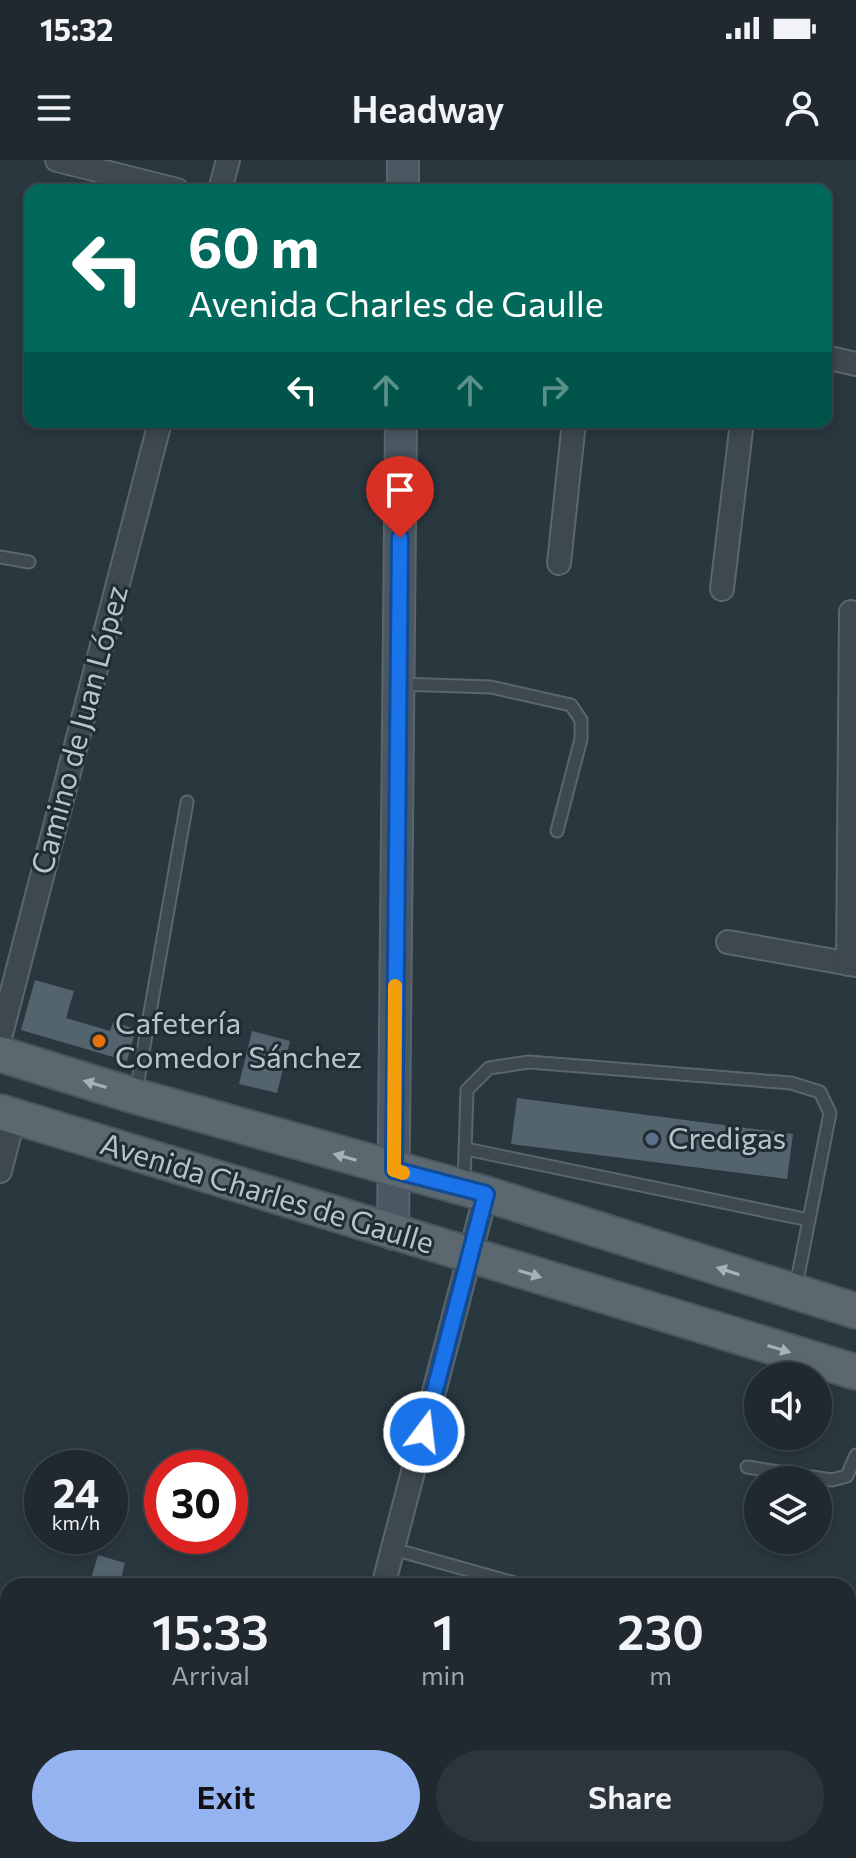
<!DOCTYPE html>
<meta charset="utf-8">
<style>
:root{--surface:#1f292f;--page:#2c353b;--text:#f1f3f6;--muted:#a1a6aa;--line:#3c454b;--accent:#95b2f1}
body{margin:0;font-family:Commissioner,sans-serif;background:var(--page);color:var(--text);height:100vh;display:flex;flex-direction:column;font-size:30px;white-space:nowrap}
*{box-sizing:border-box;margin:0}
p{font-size:26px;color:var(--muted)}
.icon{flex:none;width:44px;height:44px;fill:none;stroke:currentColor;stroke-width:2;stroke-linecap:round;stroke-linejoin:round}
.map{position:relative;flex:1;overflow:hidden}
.side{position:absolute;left:0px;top:1418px;width:856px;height:280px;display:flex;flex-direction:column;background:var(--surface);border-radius:24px 24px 0 0;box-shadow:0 4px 12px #0003,0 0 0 2px var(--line)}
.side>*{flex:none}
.guide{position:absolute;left:24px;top:24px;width:808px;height:244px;border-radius:16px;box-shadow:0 4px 12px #0003,0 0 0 2px var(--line);background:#00695c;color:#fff;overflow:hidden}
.tools{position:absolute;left:744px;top:1202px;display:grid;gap:16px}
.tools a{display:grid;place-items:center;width:88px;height:88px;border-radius:50%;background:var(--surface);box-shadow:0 4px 12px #0003,0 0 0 2px var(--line);font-size:40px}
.speed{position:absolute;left:24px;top:1290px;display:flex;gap:16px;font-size:40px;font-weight:700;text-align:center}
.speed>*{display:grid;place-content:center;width:104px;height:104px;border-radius:50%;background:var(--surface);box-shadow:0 4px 12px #0003,0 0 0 2px var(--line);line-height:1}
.speed small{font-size:20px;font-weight:400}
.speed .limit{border:12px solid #d22;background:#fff;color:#111}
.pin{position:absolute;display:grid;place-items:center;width:68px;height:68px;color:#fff;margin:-82px -34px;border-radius:50% 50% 50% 0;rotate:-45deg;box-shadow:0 0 8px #0007}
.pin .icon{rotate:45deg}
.me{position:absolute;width:88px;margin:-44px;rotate:15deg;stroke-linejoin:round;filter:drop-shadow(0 0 6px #0008)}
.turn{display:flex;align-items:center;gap:28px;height:168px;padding:0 32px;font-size:36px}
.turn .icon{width:104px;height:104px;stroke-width:2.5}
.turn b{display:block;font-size:56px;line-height:68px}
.lanes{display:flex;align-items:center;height:76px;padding:0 32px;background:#0003;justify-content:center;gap:40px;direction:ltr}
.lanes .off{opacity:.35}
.eta{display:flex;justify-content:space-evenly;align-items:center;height:136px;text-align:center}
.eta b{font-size:48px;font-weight:600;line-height:56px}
.cta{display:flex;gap:16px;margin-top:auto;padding:16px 32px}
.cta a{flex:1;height:92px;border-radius:48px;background:var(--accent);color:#111;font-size:32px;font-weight:600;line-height:92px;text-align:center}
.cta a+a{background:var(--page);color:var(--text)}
.status{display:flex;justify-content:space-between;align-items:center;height:56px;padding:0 40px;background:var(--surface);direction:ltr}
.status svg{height:22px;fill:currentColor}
header{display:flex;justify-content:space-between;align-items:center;height:104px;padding:0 32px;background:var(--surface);font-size:36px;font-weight:600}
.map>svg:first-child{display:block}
</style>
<div class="status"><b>15:32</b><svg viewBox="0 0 49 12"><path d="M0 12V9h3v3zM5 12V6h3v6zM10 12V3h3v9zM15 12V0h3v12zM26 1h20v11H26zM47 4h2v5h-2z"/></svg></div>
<header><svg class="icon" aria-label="menu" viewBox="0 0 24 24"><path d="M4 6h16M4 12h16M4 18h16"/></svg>Headway<svg class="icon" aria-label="person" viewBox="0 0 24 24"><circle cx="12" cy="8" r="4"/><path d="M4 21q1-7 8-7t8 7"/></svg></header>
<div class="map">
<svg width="856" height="1698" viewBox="0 0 856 1698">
<rect width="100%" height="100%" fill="#29373f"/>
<!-- building -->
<g fill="#54646c">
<path d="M35 820 74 831 66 858 110 871 113 862 136 869 127 901 21 870Z"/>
<path d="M252 871 290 881 277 933 239 924Z"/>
<path d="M517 938 793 974 787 1019 511 984Z"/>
<path d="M98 1395 125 1403 119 1426H89Z"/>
<path d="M0 1599 8 1601V1631L0 1629Z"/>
</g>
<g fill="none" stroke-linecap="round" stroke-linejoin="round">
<defs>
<g id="lane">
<path d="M0 397 29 402"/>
<path d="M399 524 491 527 571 545 581 560V579L557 671"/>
<path d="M136 932 187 642"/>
<path d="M466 989 809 1060"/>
<path d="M464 1024 467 930 489 908 529 902 791 923 820 932 830 953 796 1126"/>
<path d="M747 1307 832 1320 847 1316 856 1295"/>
<path d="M393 1389 525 1426"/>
</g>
<g id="street">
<path d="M57 0 177 30"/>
<path d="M220 30 228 0"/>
<path d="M826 197 856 204"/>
<path d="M559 403 574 262"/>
<path d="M722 429 742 262"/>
<path d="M728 782 856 805"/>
<path d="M848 804 851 452"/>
<path d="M0 878 160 262"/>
<path d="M0 1011 14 956"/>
<path d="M383 1426 486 1034"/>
<path d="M0 1451 8 1453"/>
<path d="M848 1597 856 1599"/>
<path d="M34 1698 36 1690"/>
<path d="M310 1698 312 1690"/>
<path d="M492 1698 493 1690"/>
<path d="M651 1698 653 1690"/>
<path d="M847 1698 856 1677"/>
</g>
<g id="secondary">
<path d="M403 30V0"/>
<path d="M393 1074 401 262"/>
</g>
<g id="primary">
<path d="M0 894 135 936 486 1034 856 1151"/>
<path d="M0 952 856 1212"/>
</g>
</defs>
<!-- lane casing -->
<use href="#lane" stroke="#5a666d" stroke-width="15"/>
<!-- street casing -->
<use href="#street" stroke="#5a666d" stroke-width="26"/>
<!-- secondary casing -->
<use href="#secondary" stroke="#5a666d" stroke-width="34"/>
<!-- primary casing -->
<use href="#primary" stroke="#49545c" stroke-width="38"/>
<!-- lane -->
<use href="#lane" stroke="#3d484f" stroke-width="11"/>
<!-- street -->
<use href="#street" stroke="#3d484f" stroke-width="22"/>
<!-- secondary -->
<use href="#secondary" stroke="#4b5862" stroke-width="30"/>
<!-- primary -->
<use href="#primary" stroke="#5b686f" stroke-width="34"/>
</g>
<!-- one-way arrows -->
<defs><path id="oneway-solid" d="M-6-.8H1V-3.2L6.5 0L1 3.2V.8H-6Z" transform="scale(2)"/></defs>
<g fill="#a6b1b8">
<use href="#oneway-solid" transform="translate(95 924) rotate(-163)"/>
<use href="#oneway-solid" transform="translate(345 997) rotate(-164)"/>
<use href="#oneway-solid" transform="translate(728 1111) rotate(-162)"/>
<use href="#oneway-solid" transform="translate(530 1114) rotate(17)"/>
<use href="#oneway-solid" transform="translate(779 1189) rotate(17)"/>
</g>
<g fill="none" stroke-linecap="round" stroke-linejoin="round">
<defs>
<path id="route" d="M400 378 394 1010 486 1034 424 1272"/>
</defs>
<!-- route casing -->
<use href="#route" stroke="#114b97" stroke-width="20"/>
<!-- route -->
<use href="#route" stroke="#1a73e8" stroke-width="14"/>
<!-- slow -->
<path stroke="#f59e0b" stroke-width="14" d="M395 826 394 1010 403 1013"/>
</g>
<!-- markers -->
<circle fill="#e8710a" stroke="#212d35" stroke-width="3" cx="99" cy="881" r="8"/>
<circle fill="#5c6f8a" stroke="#212d35" stroke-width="3" cx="652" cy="979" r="8"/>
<g text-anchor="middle" stroke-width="6" stroke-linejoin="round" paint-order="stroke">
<!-- street labels -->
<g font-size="30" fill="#b9c3ca" stroke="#212d35">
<text transform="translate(80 570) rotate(-75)" y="10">Camino de Juan López</text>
<text transform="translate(267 1034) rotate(17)" y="10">Avenida Charles de Gaulle</text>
</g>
<!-- poi labels -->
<g font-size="30" fill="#b9c3ca" stroke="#212d35" text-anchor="start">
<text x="115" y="874">Cafetería<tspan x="115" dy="34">Comedor Sánchez</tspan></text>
<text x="668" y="989">Credigas</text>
</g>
</g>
</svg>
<div class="tools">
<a><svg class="icon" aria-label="sound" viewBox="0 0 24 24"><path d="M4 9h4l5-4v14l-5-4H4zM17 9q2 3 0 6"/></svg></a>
<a><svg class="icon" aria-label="layers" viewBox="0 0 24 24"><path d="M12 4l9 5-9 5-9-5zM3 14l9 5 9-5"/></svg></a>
</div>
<div class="speed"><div>24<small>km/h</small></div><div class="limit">30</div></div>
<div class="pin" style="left:400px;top:378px;background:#d93025"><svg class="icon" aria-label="arrive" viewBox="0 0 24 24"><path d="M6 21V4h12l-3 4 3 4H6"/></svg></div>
<svg class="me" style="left:424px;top:1272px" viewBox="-20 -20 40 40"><circle r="17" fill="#1a73e8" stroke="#fff" stroke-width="3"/><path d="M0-11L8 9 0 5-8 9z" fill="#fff"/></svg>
<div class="guide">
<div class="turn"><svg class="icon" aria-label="left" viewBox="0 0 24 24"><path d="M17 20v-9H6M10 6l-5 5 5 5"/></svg><div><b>60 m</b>Avenida Charles de Gaulle</div></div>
<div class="lanes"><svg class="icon" aria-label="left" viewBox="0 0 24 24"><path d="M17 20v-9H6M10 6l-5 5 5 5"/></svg><svg class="icon off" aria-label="ahead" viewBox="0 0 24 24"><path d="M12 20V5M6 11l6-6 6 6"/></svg><svg class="icon off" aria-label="ahead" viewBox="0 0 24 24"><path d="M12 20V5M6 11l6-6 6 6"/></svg><svg class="icon off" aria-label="right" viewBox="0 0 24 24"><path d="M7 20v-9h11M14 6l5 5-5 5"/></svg></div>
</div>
<section class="side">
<div class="eta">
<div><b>15:33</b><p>Arrival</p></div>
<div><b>1</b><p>min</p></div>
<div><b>230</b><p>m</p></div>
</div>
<div class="cta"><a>Exit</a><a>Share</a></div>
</section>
</div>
